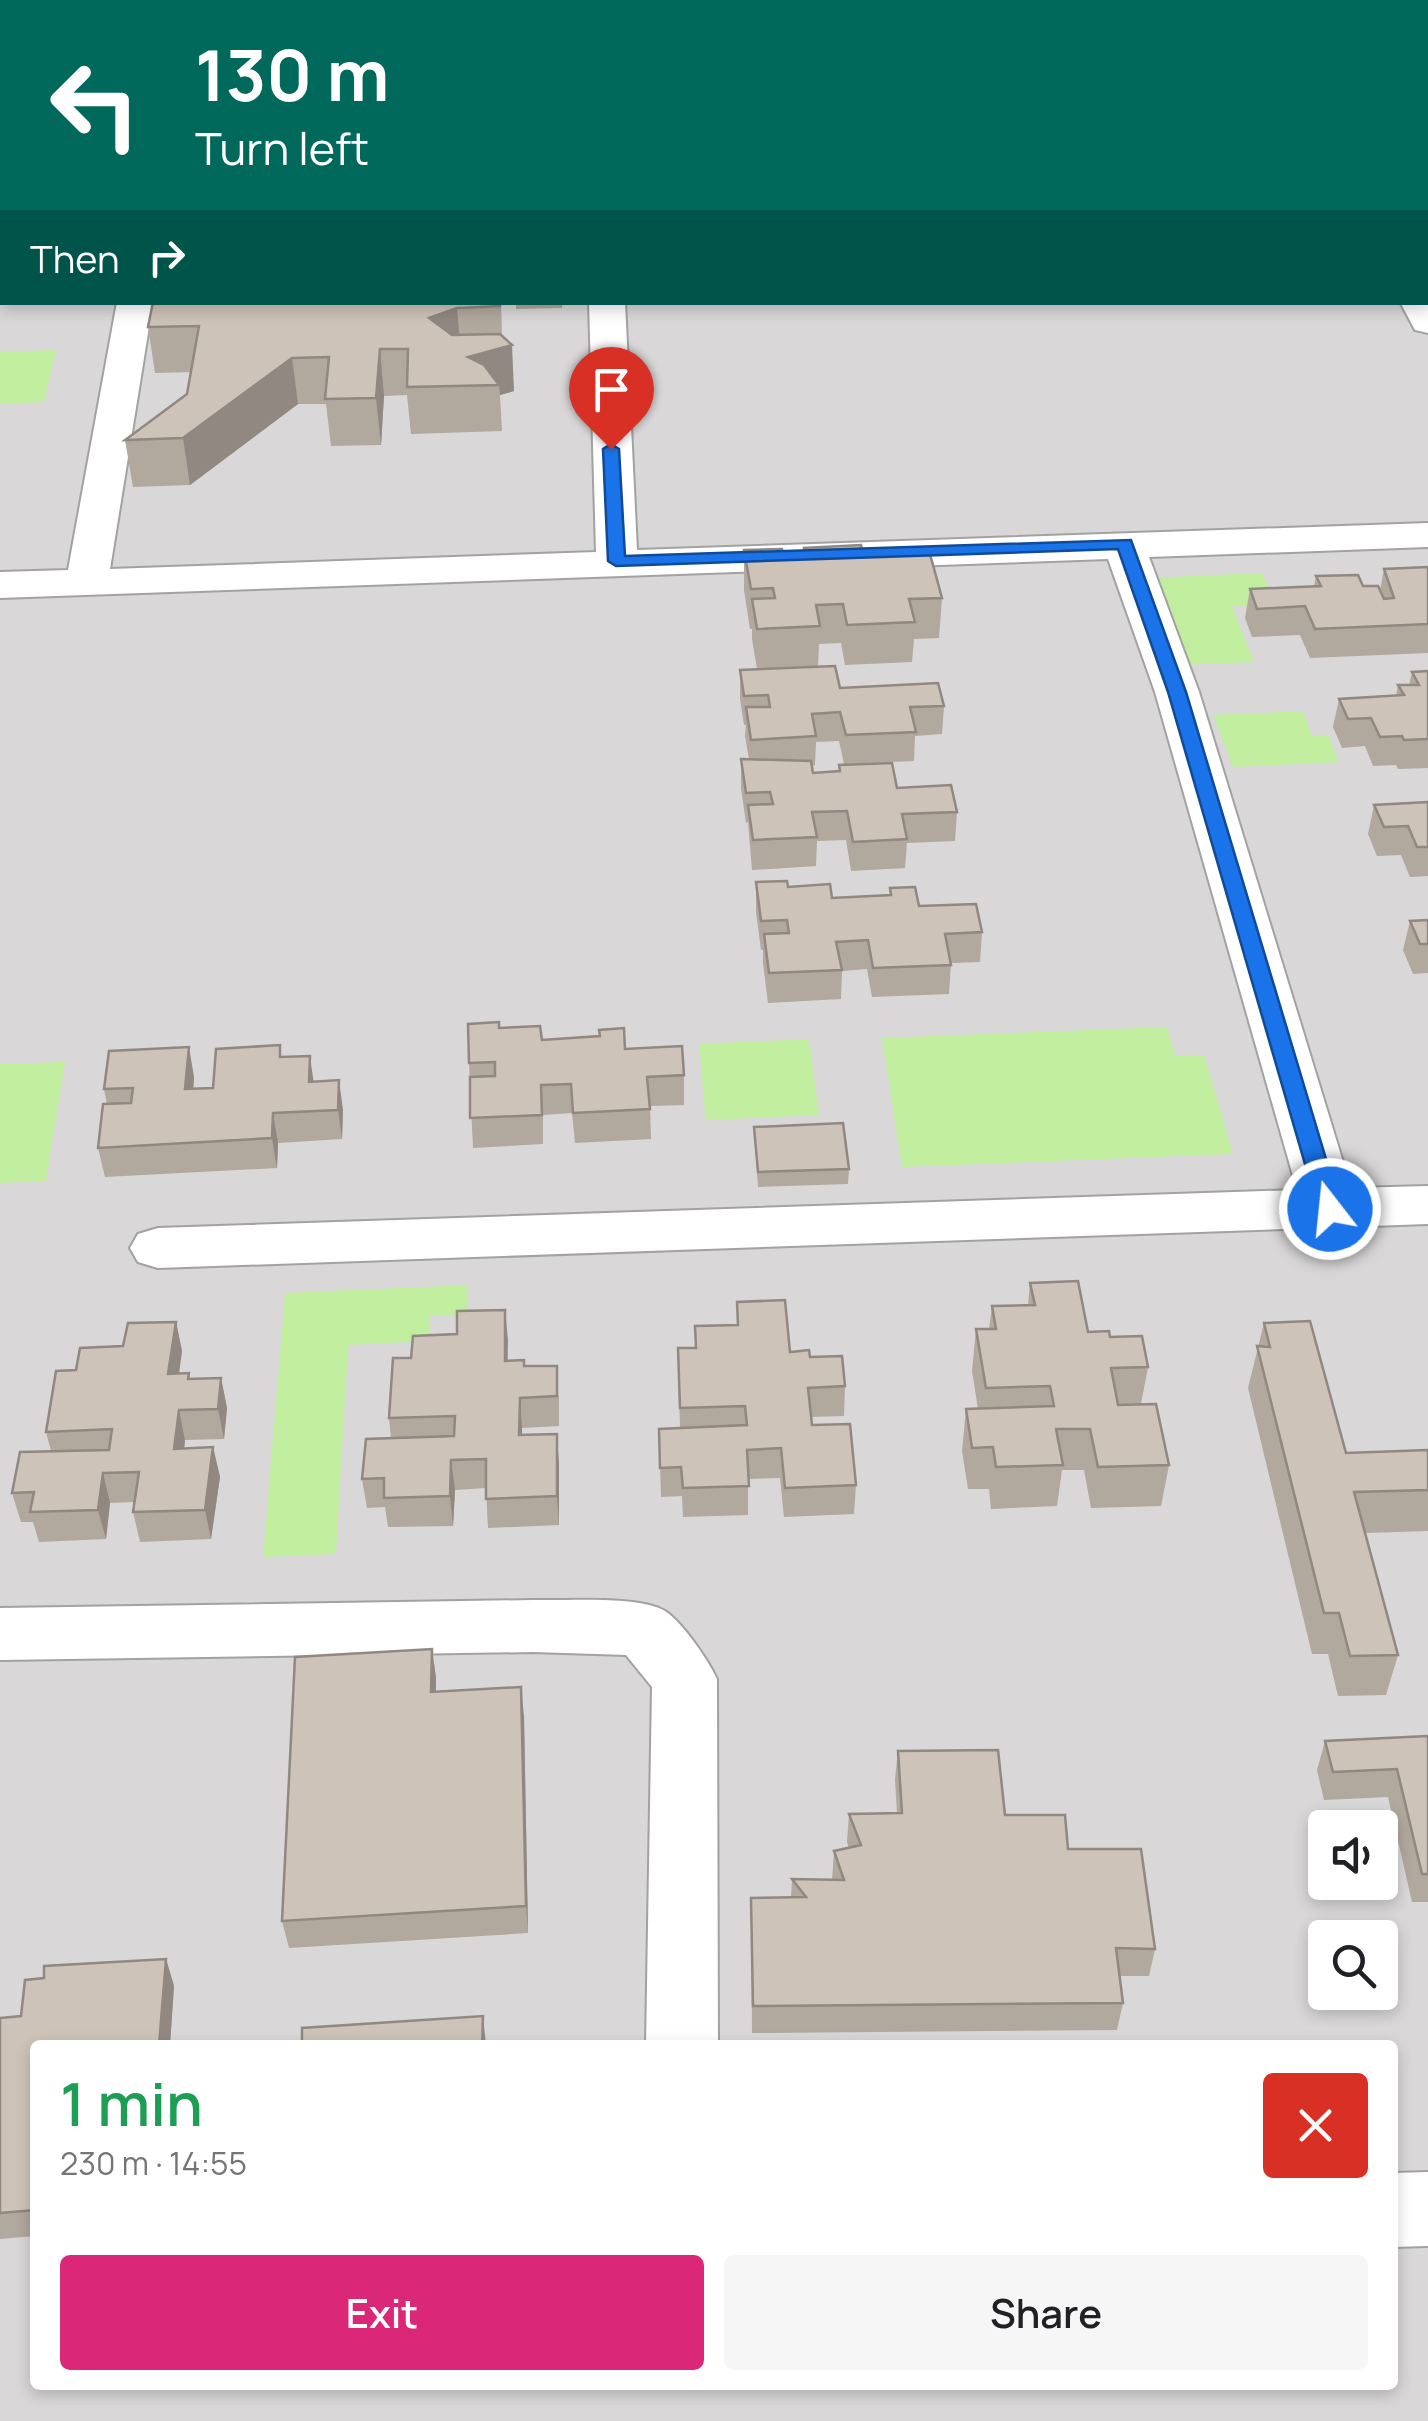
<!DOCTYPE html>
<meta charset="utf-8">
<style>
:root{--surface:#fff;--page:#f6f6f6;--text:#202124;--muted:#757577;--accent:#db2777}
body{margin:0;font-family:Manrope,sans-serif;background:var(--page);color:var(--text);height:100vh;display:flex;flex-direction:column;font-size:38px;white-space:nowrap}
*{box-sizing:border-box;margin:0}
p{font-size:32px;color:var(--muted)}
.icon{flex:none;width:55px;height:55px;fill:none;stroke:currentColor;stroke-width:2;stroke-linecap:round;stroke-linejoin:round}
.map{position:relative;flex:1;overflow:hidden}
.panel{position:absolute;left:30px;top:2040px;width:1368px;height:350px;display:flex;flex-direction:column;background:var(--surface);border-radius:10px;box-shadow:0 5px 15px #0003}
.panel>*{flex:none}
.top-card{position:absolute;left:0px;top:0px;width:1430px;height:305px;box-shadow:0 5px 15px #0003;background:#00695c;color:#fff;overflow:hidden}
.buttons{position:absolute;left:1308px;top:1810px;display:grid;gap:20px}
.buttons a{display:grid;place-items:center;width:90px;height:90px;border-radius:10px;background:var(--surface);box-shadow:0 5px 15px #0003;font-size:50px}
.pin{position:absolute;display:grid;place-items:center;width:85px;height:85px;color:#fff;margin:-102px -42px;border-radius:50% 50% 50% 0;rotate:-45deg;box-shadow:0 0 10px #0007}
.pin .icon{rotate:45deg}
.me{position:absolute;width:110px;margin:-55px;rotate:344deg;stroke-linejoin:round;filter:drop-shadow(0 0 8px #0008)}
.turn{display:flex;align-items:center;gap:35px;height:210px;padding:0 30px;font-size:45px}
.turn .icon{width:130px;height:130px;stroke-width:2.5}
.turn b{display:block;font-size:70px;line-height:85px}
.then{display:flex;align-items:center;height:95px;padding:0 30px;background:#0003;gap:20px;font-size:38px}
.round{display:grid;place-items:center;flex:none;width:105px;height:105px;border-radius:10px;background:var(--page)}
.head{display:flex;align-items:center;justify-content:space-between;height:170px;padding:0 30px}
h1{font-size:60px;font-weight:600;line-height:75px;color:#1e9e55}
.cta{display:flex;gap:20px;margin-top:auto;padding:20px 30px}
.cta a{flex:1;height:115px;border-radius:10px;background:var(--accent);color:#fff;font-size:40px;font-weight:600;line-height:115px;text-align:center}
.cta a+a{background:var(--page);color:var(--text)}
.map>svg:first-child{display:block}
</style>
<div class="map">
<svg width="1428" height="2421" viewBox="0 0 1428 2421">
<rect width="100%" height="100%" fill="#eeeadf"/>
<!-- residential -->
<path fill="#d9d7d7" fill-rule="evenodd" d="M0 0H1428V2421H0ZM2 2H1428V302H2ZM1325 1828H1380V1882H1325ZM1325 1938H1380V1992H1325ZM35 2045H1392V2385H35Z"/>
<!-- grass -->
<g fill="#c0ee9e">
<path d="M56 350 44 402 0 404V352Z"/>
<path d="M1262 573 1275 604 1232 606 1254 662 1177 665 1146 578Z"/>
<path d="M1303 711 1312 736 1328 735 1339 762 1233 767 1213 715Z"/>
<path d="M1167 1027 1175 1055H1204L1233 1154 902 1167 882 1038Z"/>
<path d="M809 1039 819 1115 706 1120 699 1044Z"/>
<path d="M65 1062 46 1181 0 1183V1064Z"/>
<path d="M468 1285 467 1314 430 1316 429 1341 348 1345 336 1554 263 1557 285 1293Z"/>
</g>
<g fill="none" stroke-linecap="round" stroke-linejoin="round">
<defs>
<g id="minor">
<path d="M1273 0H1303L1304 2H1274Z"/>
<path d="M1428 294V333L1415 330 1400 302H1428Z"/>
<path d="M117 302H153L110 569 596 552 589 302H625L637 550 1428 523V547L1149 557 1199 692 1351 1188 1428 1186V1224L158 1268 138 1262 130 1248 138 1234 158 1228 1297 1190 1155 692 1108 559 0 598V572L68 570Z"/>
<path d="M533 1600C565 1601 639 1595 665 1611 683 1623 708 1660 717 1679L718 2045H646L652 1687 626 1655 533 1652 0 1660V1608Z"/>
<path d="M1428 2172V2246L1392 2247V2173Z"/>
</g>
</defs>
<!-- minor casing -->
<use href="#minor" stroke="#a2a2a2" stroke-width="4"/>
<!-- minor -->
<use href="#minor" fill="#fff" fill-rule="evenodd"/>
</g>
<!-- wall -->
<g fill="#b1a89e">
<rect x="0" y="177" width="2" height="98"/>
<path d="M153 302H501L502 337 514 391 500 395 502 431 411 434 407 395 384 396 381 445 331 446 326 404H298L190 485 133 487 125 440 187 394 191 372 155 373 148 327Z"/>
<path d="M516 302H562V308L516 309Z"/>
<path d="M804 548 864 557 942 598 939 638 914 639 912 662 845 665 841 643 819 644 818 666 757 669 752 639V629H750L744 590V550L784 558 803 557Z"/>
<path d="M1428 567V653L1310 658 1300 635 1252 637 1245 618 1250 589 1314 587 1316 576 1380 590 1384 569Z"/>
<path d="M740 670 944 706 942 734 915 736 914 761 844 764 839 741 816 742 815 765 812 766 813 773 839 771V765L957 812 955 841 907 843 905 868 851 871 846 840 817 841 816 866 752 870 748 822 746 823 741 788V759H749L745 736 746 725H744L740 699Z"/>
<path d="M1428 671V768L1398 769 1396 765 1373 766 1365 746 1342 748 1333 727 1339 699 1396 696 1398 685H1409L1412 672Z"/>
<path d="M1428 802V876L1410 877 1401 855 1377 856 1368 834 1374 805Z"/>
<path d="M756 882 788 887 832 898 890 895V888L919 906 982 932 980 962 951 963 949 994 872 997 867 969 842 971 841 999 768 1003 763 963V950H761L756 912Z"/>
<path d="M1428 920V973L1413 974 1403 950 1410 921Z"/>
<path d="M500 1028 542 1040 599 1036V1030L625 1049 684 1075V1105L650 1106 651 1139 575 1143 572 1113 543 1115V1144L473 1148 469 1063Z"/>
<path d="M282 1057 314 1082 343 1110 342 1139 278 1143 277 1168 105 1177 98 1148 107 1104 104 1089 194 1077 193 1089 213 1088Z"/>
<path d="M754 1127 849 1169 848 1184 758 1187Z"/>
<path d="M1030 1283 1088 1332 1110 1337 1148 1367 1141 1404 1169 1465 1161 1506 1091 1508 1084 1470H1062L1057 1506 991 1509 989 1489H968L962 1451 966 1409H978L972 1371 976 1329H989L992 1306 1028 1305Z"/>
<path d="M737 1302 790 1352 810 1357 845 1386 844 1416 811 1417 812 1425 856 1485 854 1514 784 1517 780 1478 748 1479V1515L683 1517 682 1496 661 1497 659 1429 680 1428 678 1348H695V1326L737 1325Z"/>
<path d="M505 1310 507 1361 525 1366 559 1396V1426L522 1428V1435L559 1464V1525L488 1528 486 1488 455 1490 453 1526 388 1527 385 1507 367 1508 362 1479 391 1438 389 1418 411 1358Z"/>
<path d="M176 1322 182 1351 179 1373H189L190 1379 221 1378 227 1408 224 1439 185 1440 184 1449 213 1447 220 1477 211 1539 140 1542 133 1512 134 1502 110 1503 106 1539 39 1542 33 1522H21L12 1493 51 1451 46 1432 123 1346Z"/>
<path d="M1264 1323 1346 1453 1428 1450V1531L1365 1533 1398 1655 1386 1695 1338 1696 1328 1654H1312L1248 1388Z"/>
<path d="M432 1649 436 1678V1692L524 1716 528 1933 289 1948 282 1921Z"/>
<path d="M1428 1736V1902H1412L1388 1797 1324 1800 1317 1770 1325 1741Z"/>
<path d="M898 1751 1005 1815 1068 1849 1155 1949 1149 1976H1120L1123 2003 1117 2030 752 2033 751 1898H791L792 1879 832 1880 834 1851 849 1848 847 1842 849 1814 897 1813 895 1779Z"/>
<path d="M166 1959 174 1986 170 2045H35V2236L0 2239V2018L21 2016 44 1978Z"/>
</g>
<!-- shaded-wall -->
<g fill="#908881">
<path d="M500 302 502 348 512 345 514 391 500 395 499 385 468 357 502 348Z"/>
<path d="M457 308 461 354 429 318Z"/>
<path d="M380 349 384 396 381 445 376 398Z"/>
<path d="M292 358 298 404 190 485 183 438Z"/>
<path d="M189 1047 194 1077 191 1119 185 1089Z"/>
<path d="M310 1056 314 1085 313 1112 309 1082Z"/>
<path d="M339 1080 343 1110 342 1139 338 1110Z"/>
<path d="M273 1113 278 1143 277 1168 272 1138Z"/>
<path d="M505 1310 508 1340 507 1390 505 1361Z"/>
<path d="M176 1322 182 1351 175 1403 168 1374Z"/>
<path d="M221 1378 227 1408 224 1439 218 1409Z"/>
<path d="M520 1398 522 1428V1465L519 1435Z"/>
<path d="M179 1410 185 1440 181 1479 174 1449Z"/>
<path d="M557 1434 559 1464V1525L557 1496Z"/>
<path d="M213 1447 220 1477 211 1539 205 1510Z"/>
<path d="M451 1460 455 1490 453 1526 450 1496Z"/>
<path d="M103 1473 110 1503 106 1539 98 1510Z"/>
<path d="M432 1649 436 1678 435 1721 431 1692Z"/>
<path d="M521 1687 524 1716 528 1933 526 1906Z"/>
<path d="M166 1959 174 1986 170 2045H159Z"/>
<path d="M483 2016 486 2045H482Z"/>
</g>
<!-- building -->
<g fill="#cec3b8" stroke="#908881" stroke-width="2.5">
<path d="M162 0H427V2H161Z"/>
<rect x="0" y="177" width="2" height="72"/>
<path d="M153 302H500V306L457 308 429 318 452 335 500 334 512 345 468 357 484 365 499 385 407 387 408 349H380L376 398 325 399 329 357 292 358 183 438 125 440 187 394 199 326 148 327Z"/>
<path d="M861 545 864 557 930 554 942 598 909 599 915 622 847 625 843 604 816 605 820 626 757 629 752 599 775 598 773 588 751 589 744 550 782 549 784 558 805 557 804 548Z"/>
<path d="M1428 567V624L1315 629 1305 606 1257 609 1250 589 1321 586 1316 576 1358 575 1363 586H1378L1384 599 1394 598 1384 569Z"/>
<path d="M835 666 840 688 938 683 944 706 910 707 916 732 846 735 840 712 812 714 816 736 751 740 746 707H770L768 695 744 696 740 670Z"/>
<path d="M1428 671V739L1404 740 1402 736 1380 737 1371 718 1348 719 1339 699 1404 695 1398 685H1419L1412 672Z"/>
<path d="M741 759 811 761 813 773 840 771 839 765 892 763 897 788 951 785 957 812 902 814 907 839 853 842 847 811 812 812 817 837 753 840 748 805 773 804 770 792 746 793Z"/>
<path d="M1428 802V847H1417L1408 826 1384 827 1374 805Z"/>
<path d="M787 881 788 887 830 884 832 898 891 895 890 888 915 887 919 906 976 904 982 932 945 934 951 965 873 968 868 940 836 942 842 970 769 973 764 934 789 933 787 920 761 921 756 882Z"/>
<path d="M1428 920V944H1420L1410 921Z"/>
<path d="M499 1022V1028L540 1026 542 1040 600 1036 599 1030 624 1028 625 1049 682 1046 684 1075 647 1077 650 1109 573 1113 571 1084 541 1085 542 1115 470 1118V1077L495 1076V1062L469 1063 468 1024Z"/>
<path d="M280 1045V1057L310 1056 309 1082 339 1080 338 1110 273 1113 272 1138 98 1148 103 1104 131 1103 133 1088 104 1089 109 1051 189 1047 185 1089 213 1088 216 1049Z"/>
<path d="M843 1123 849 1169 758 1172 754 1127Z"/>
<path d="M1078 1281 1088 1332 1109 1331 1110 1337 1142 1336 1148 1367 1111 1368 1118 1405 1156 1404 1169 1465 1098 1467 1090 1429H1056L1063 1465 996 1467 993 1447 972 1448 966 1409 1054 1406 1050 1386 986 1388 976 1329H996L992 1306 1035 1305 1030 1283Z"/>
<path d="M785 1300 790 1352 809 1350 810 1357 842 1356 845 1386 808 1388 812 1425 850 1424 856 1485 785 1488 781 1448 747 1450 749 1486 683 1488 681 1467 660 1468 659 1429 747 1425 745 1406 680 1408 678 1348H696L695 1326 738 1325 737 1302Z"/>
<path d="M505 1310V1361L524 1360V1366H557V1396L520 1398 519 1435 557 1434V1496L486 1499V1459L451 1460 450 1496 384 1498V1478L362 1479 366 1439 454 1436 455 1416 389 1418 393 1358H411L413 1336 457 1334V1311Z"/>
<path d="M1310 1321 1346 1453 1428 1450V1490L1354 1492 1398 1655 1350 1656 1339 1613H1324L1257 1346 1270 1347 1264 1323Z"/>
<path d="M176 1322 168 1374 189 1373 188 1379 221 1378 218 1409 179 1410 174 1449 213 1447 205 1510 133 1512 139 1472 103 1473 98 1510 30 1512 34 1492 12 1493 20 1452 109 1450 112 1429 46 1432 56 1371 76 1370 80 1348 123 1346 128 1323Z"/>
<path d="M432 1649 431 1692 521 1687 526 1906 282 1921 295 1657Z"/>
<path d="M1428 1736V1874H1422L1397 1769 1333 1772 1325 1741Z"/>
<path d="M998 1750 1005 1815H1065L1068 1849H1141L1155 1949 1116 1948 1123 2003 753 2006 751 1898 806 1897 792 1879 844 1880 834 1851 861 1845 849 1814 902 1813 898 1751Z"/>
<path d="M166 1959 159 2045H35V2210L0 2213V2018L21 2016 25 1980 44 1978V1966Z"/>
<path d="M483 2016 482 2045H302V2028Z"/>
</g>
<!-- route -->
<path fill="#1a73e8" stroke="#114b97" stroke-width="2.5" d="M611 444 619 449 625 556 1131 540 1186 692 1341 1209 1338 1214 1330 1217 1318 1209 1168 692 1118 549 616 566 608 561 603 449Z"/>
</svg>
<div class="buttons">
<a><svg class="icon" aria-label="sound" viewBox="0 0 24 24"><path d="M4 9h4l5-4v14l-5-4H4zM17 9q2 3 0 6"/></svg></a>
<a><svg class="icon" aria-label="search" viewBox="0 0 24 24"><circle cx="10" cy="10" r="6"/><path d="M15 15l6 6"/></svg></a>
</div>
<div class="pin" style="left:611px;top:449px;background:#d93025"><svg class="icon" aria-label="arrive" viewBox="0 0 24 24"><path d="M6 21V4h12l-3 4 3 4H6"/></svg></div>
<svg class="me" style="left:1330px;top:1209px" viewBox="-20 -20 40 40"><circle r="17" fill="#1a73e8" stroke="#fff" stroke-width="3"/><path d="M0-11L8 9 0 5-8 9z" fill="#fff"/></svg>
<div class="top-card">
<div class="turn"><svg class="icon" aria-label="left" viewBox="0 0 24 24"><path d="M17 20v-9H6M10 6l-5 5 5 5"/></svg><div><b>130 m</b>Turn left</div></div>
<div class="then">Then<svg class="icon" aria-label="right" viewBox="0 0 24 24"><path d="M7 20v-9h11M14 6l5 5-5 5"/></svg></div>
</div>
<section class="panel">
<div class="head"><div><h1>1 min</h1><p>230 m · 14:55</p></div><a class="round" style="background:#d93025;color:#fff"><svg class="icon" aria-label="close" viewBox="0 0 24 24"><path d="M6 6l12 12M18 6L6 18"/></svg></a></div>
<div class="cta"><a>Exit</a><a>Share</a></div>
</section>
</div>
